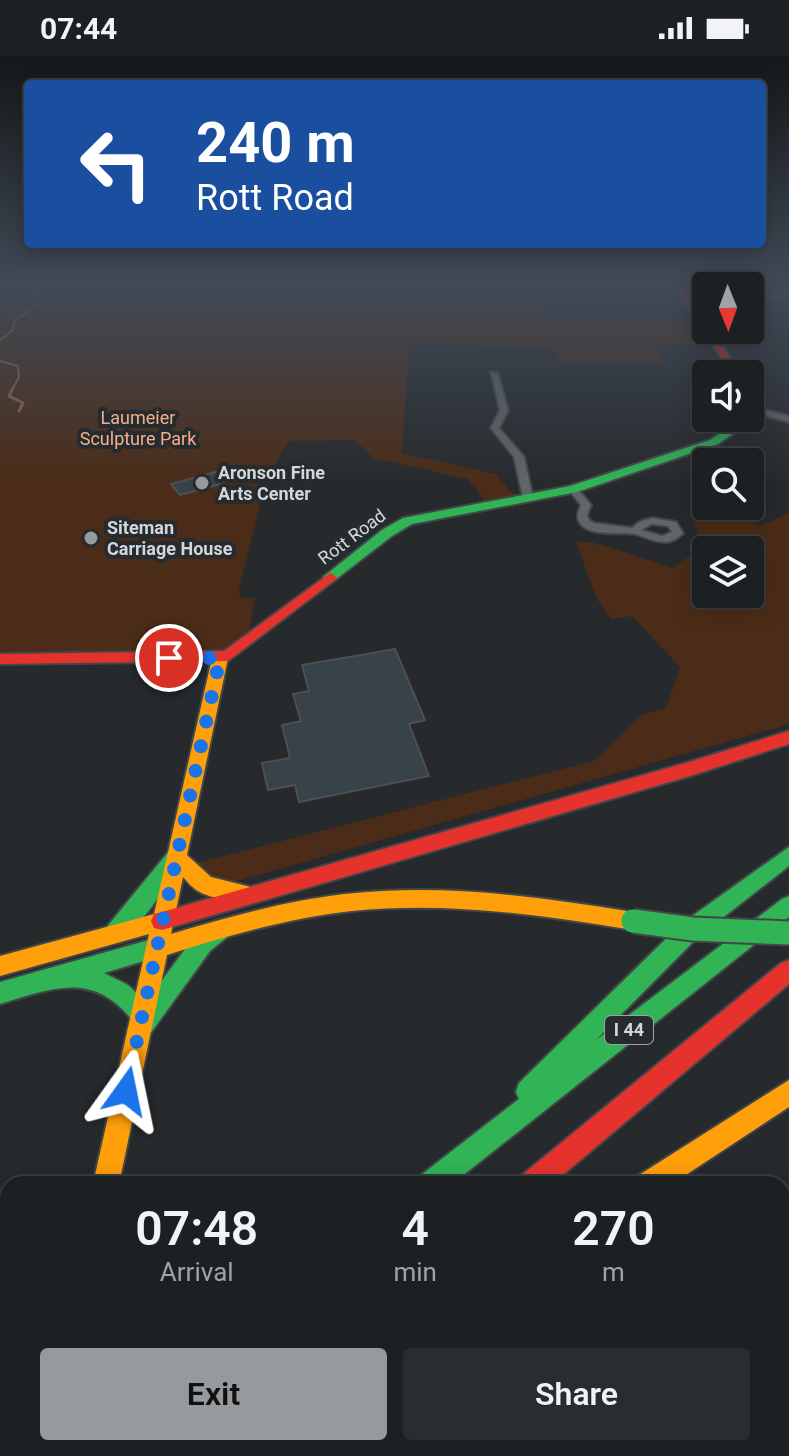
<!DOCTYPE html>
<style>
:root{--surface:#1d2022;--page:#2a2d2f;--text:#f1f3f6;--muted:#a0a3a5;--line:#3b3e40;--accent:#979a9d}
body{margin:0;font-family:Roboto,sans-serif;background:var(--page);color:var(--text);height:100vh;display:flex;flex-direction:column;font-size:30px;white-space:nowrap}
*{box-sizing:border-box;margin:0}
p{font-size:26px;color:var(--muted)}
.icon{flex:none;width:44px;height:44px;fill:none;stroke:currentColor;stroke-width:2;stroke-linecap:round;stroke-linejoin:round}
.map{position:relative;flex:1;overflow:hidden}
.drawer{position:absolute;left:0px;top:1120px;width:790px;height:280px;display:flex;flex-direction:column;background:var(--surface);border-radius:24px 24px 0 0;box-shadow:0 4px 20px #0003,0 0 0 2px var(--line)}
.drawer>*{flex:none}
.guide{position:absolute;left:24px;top:24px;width:742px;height:168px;border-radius:8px;box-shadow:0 4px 20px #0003,0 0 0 2px var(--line);background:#1a4fa0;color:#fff;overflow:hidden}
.needle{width:52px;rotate:179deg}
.buttons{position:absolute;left:692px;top:216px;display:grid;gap:16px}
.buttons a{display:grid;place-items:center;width:72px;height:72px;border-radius:8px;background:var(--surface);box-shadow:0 4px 20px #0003,0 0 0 2px var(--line);font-size:40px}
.pin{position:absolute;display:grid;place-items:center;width:68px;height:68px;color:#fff;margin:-34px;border:4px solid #fff;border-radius:50%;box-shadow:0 2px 8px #0007}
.me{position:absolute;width:88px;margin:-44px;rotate:12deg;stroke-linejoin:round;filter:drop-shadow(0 0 6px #0008)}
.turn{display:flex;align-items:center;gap:28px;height:168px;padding:0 40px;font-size:36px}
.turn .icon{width:104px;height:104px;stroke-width:2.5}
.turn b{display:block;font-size:56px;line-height:68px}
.eta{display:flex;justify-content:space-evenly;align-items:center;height:136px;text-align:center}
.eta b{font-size:48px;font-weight:600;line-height:56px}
.button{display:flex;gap:16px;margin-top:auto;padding:16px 40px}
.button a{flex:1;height:92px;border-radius:8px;background:var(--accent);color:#111;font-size:32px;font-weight:600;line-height:92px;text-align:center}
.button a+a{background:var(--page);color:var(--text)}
.status{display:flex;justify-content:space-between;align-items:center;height:56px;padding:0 40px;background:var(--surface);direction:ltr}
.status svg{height:22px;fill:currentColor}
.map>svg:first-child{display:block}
</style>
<div class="status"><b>07:44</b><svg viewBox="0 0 49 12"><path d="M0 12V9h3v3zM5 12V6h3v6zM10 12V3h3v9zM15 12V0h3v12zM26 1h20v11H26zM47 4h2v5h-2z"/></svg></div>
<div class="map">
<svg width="789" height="1400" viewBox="0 0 789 1400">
<rect width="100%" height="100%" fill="#272a2d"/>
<!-- green -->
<g fill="#4b2c18" fill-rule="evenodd">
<path d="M12 232H584L666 235 663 245 542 247 547 264H695L712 288 656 289 665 307 562 308 553 290 409 288 402 397 496 418 516 442 486 447 468 423 373 402 355 384 288 385 266 426 239 534 241 542H255L248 581 222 595 0 599V237Z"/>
<path d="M708 450 738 455 758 471 789 457V668L230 827 214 826 193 808 594 705 641 659 666 652 680 611 632 560 611 563 597 543 576 486H592L673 512 696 495 699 480 694 466ZM706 494H750V538H706Z"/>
</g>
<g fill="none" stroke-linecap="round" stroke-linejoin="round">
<!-- stream-far1 -->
<g stroke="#916850" stroke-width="2">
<path d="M0 284 13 274 15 264 37 250 33 240 40 232"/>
<path d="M0 305 18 310 19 321 11 336"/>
</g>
<!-- stream -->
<path stroke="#916850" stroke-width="3" d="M12 334 9 340 23 347 19 355"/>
</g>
<!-- building -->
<g fill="#374249" stroke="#4d4f51" stroke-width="2">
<path d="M223 414 232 425 180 439 171 428Z"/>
<path d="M395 593 425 664 409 668 429 720 299 746 295 729 268 734 262 707 290 702 282 669 301 665 293 638 309 635 302 609Z"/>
</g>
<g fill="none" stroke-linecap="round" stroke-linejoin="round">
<defs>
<g id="street">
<path d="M683 237H706V241L681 240Z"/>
<rect x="750" y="237" width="39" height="4"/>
<path d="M491 316 498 318 508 354 499 372 524 401 533 442 531 444 523 442 514 401 491 372 500 354Z"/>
<path d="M758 352 789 360V366L755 357V353Z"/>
<path d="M570 431H576L591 449 587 459 589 464 594 467 632 472 639 466 652 462 676 466 683 477C678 482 674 485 667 486 656 487 646 481 635 478 620 475 591 482 580 467 575 461 579 455 581 449L568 433ZM652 468 668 470 672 476 662 480 641 474Z"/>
<path d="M789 1149V1173L782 1176V1152Z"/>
<path d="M443 1392H476L472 1400H439Z"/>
</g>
<g id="fast">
<path d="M750 334 754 335 764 352 761 358 718 388 577 436 412 468 392 480 335 524 330 525 323 521 382 474 403 462 570 430 710 384 743 362H750L754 352 750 346Z"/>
<path d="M789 791V810L697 882 596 984 782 843 789 840V861L452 1128H417L421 1119 519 1043 516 1036 519 1027 681 868Z"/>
<path d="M176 793 183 795 186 801 183 807C166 829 138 878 112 888L104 885 101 878 169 795Z"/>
<path d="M218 865 226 868 229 875 226 882 210 895 147 982 139 986 131 982 127 974 132 964C92 914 51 933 0 948V926L156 882 164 885 167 892 164 899 104 917 128 929 146 946 194 881Z"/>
<path d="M32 1392H64L62 1400H30Z"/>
<path d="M195 1392H233L230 1400H192Z"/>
<path d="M247 1392H286L283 1400H244Z"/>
</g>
<g id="slow">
<path d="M220 597 228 602 187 799 211 821 251 831 254 837 251 843C239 848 209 842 198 835 192 832 187 825 183 821L171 878C231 860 292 843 355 837 448 828 541 841 633 856L641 858 644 865 641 872 633 874C540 859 446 845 352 855 289 862 227 880 167 899L119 1128H93L149 878 0 920V900L154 858 212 602Z"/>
<path d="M789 1024V1051L672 1128H635L639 1119Z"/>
<path d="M69 1392H108L105 1400H66Z"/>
</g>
<g id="jam">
<path d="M674 232H682L706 266V274H711L742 318H732Z"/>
<path d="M330 517 337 521 335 524 228 605 0 608V598L224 595Z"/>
<path d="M789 675V688L690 720 162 874 154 872 151 865 154 858 162 856 689 706Z"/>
<path d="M789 904V928L552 1128H518L522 1119 781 907Z"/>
</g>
</defs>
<!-- street casing -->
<use href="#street" stroke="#434648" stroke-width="4"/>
<!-- fast casing -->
<use href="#fast" stroke="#434648" stroke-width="4"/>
<!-- slow casing -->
<use href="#slow" stroke="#434648" stroke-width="4"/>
<!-- jam casing -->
<use href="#jam" stroke="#434648" stroke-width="4"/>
<!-- street -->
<use href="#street" fill="#626567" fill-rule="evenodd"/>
<!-- fast -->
<use href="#fast" fill="#30b455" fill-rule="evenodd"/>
<!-- slow -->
<use href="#slow" fill="#ff9f0a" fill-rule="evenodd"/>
<!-- jam -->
<use href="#jam" fill="#e5322d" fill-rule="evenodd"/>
<defs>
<path id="fast-bridge" d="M633 865 693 873 789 877"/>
</defs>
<!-- fast-bridge casing -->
<use href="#fast-bridge" stroke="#434648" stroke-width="27" stroke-linecap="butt"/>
<!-- fast-bridge -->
<use href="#fast-bridge" stroke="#30b455" stroke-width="23"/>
</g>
<!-- sky -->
<linearGradient id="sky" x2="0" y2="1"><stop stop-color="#151719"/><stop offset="0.54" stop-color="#414a57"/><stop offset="1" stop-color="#414a57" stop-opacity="0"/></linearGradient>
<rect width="789" height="428" fill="url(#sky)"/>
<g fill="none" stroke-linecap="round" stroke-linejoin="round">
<!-- route -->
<path stroke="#1a73e8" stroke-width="14" stroke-dasharray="0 25.2" d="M126 1035 220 602H169"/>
</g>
<!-- markers -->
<g fill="#979a9d" stroke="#252b2f" stroke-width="3">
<circle cx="202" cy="427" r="8"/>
<circle cx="91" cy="482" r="8"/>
</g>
<g text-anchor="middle" stroke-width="8" stroke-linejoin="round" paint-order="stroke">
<!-- far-park labels -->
<g font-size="18" fill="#f6af85" stroke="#252b2f">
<text x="138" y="368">Laumeier<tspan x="138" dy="21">Sculpture Park</tspan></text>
</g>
<!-- far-poi labels -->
<g font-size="18" font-weight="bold" fill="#d3d7d9" stroke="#252b2f" text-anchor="start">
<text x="218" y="423">Aronson Fine<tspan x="218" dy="21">Arts Center</tspan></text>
<text x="107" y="478">Siteman<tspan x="107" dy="21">Carriage House</tspan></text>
</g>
<!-- far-street labels -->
<g font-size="18" fill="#d3d7d9" stroke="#252b2f">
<text transform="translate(352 481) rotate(-37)" y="6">Rott Road</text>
</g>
<!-- shield labels -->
<rect fill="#252b2f" stroke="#9fa3a6" stroke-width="2" x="605" y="960" width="48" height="28" rx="6"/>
<g font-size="18" font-weight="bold" fill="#d3d7d9">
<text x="629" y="980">I 44</text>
</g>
</g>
</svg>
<div class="buttons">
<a><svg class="needle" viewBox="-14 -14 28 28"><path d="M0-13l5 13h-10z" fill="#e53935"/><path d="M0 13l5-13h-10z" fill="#a0a3a5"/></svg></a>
<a><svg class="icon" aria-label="sound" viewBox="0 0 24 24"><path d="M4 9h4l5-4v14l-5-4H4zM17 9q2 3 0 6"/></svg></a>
<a><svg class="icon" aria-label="search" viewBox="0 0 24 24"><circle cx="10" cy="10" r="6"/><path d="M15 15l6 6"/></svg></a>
<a><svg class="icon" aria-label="layers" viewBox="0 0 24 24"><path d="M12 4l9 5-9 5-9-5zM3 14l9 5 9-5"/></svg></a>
</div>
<div class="pin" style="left:169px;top:602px;background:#d93025"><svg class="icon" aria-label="arrive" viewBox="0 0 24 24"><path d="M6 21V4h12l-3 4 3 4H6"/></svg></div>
<svg class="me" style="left:126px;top:1035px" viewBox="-20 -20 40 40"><path d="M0-17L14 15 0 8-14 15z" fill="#1a73e8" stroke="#fff" stroke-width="4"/></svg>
<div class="guide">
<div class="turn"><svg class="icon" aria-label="left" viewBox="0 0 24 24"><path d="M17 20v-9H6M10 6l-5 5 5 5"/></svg><div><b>240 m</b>Rott Road</div></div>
</div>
<section class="drawer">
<div class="eta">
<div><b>07:48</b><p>Arrival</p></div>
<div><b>4</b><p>min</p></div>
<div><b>270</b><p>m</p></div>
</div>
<div class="button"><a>Exit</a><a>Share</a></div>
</section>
</div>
